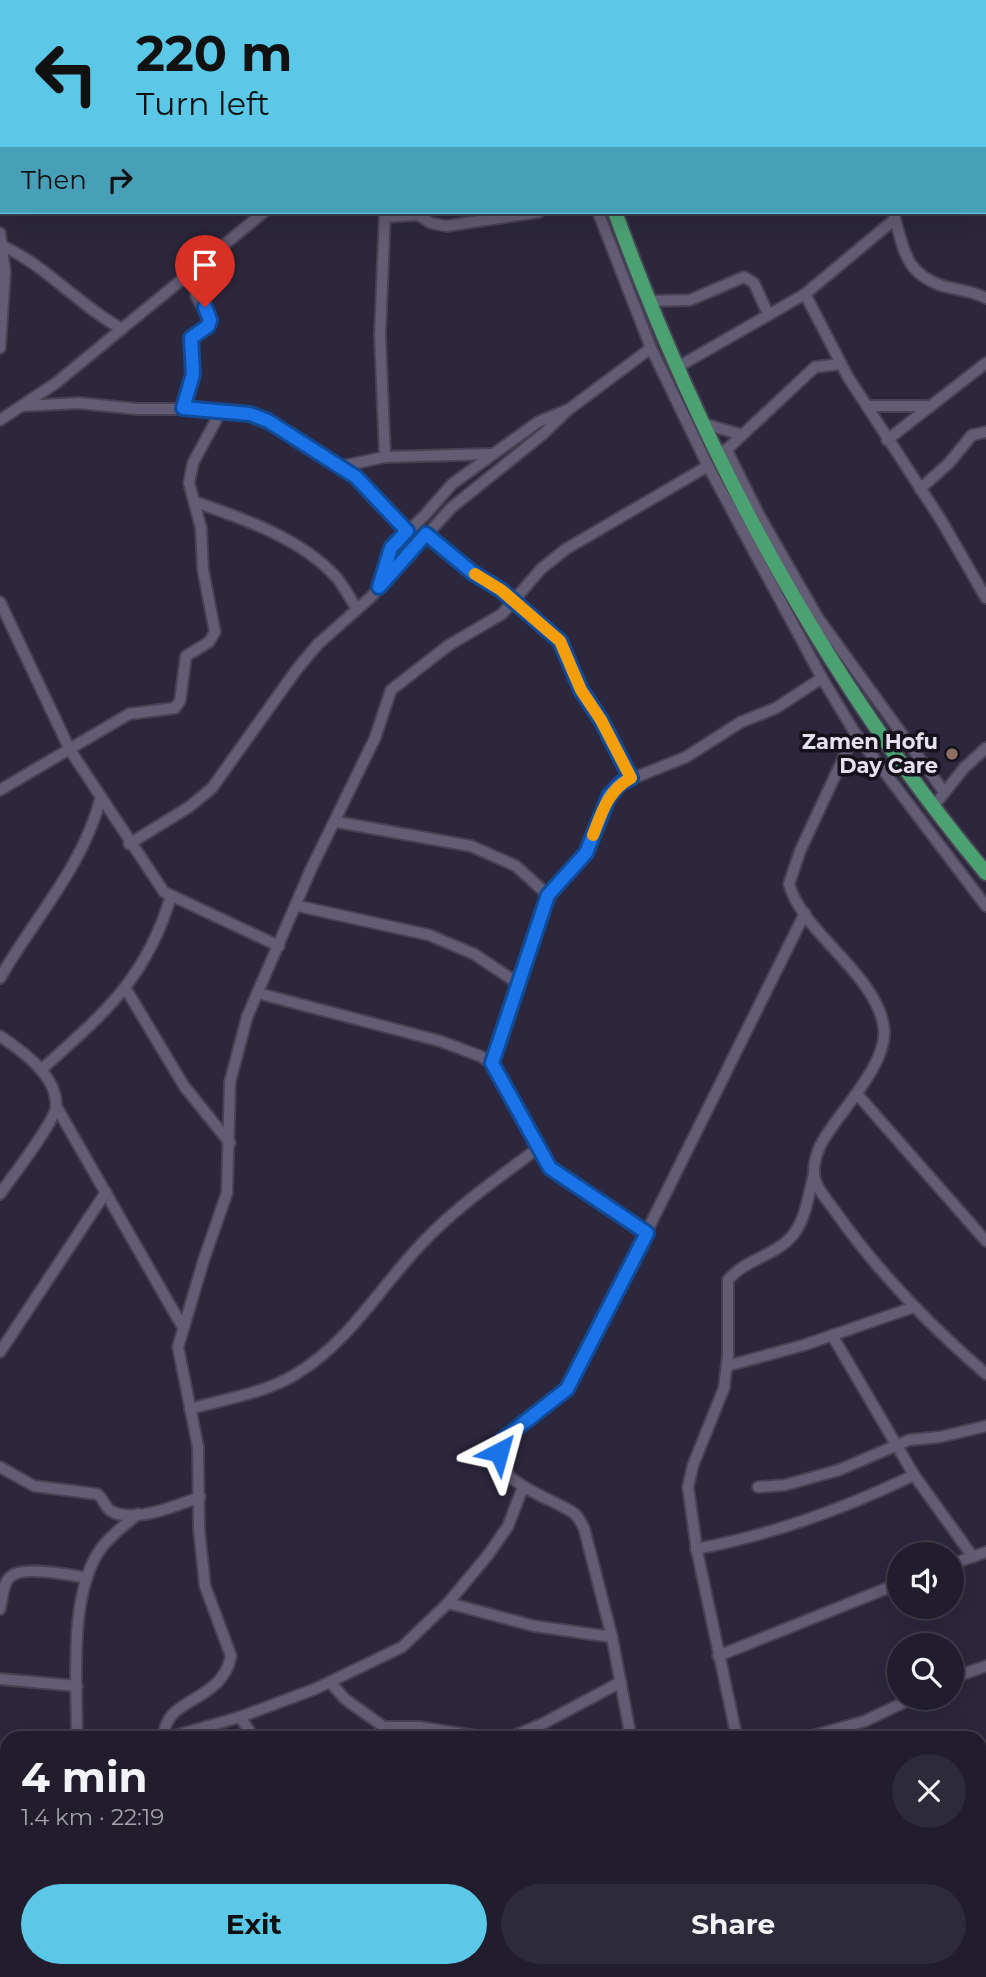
<!DOCTYPE html>
<meta charset="utf-8">
<style>
:root{--surface:#211d2d;--page:#2d2a39;--text:#f1f3f6;--muted:#a2a2aa;--line:#3e3b49;--accent:#5bc8e7}
body{margin:0;font-family:Montserrat,sans-serif;background:var(--page);color:var(--text);height:100vh;display:flex;flex-direction:column;font-size:26px;white-space:nowrap}
*{box-sizing:border-box;margin:0}
p{font-size:23px;color:var(--muted)}
.icon{flex:none;width:38px;height:38px;fill:none;stroke:currentColor;stroke-width:2;stroke-linecap:round;stroke-linejoin:round}
.map{position:relative;flex:1;overflow:hidden}
.drawer{position:absolute;left:0px;top:1731px;width:987px;height:247px;display:flex;flex-direction:column;background:var(--surface);border-radius:21px 21px 0 0;box-shadow:0 7px 28px #0002,0 0 0 2px var(--line)}
.drawer>*{flex:none}
.hud{position:absolute;left:0px;top:0px;width:987px;height:214px;box-shadow:0 7px 28px #0002,0 0 0 2px var(--line);background:#5bc8e7;color:#111;overflow:hidden}
.controls{position:absolute;left:887px;top:1542px;display:grid;gap:14px}
.controls a{display:grid;place-items:center;width:77px;height:77px;border-radius:50%;background:var(--surface);box-shadow:0 7px 28px #0002,0 0 0 2px var(--line);font-size:35px}
.pin{position:absolute;display:grid;place-items:center;width:60px;height:60px;color:#fff;margin:-72px -30px;border-radius:50% 50% 50% 0;rotate:-45deg;box-shadow:0 0 7px #0007}
.pin .icon{rotate:45deg}
.me{position:absolute;width:77px;margin:-38px;rotate:39deg;stroke-linejoin:round;filter:drop-shadow(0 0 5px #0008)}
.turn{display:flex;align-items:center;gap:24px;height:147px;padding:0 21px;font-size:32px}
.turn .icon{width:91px;height:91px;stroke-width:2.5}
.turn b{display:block;font-size:49px;line-height:60px}
.then{display:flex;align-items:center;height:66px;padding:0 21px;background:#0003;gap:14px;font-size:26px}
.round{display:grid;place-items:center;flex:none;width:74px;height:74px;border-radius:37px;background:var(--page)}
.summary{display:flex;align-items:center;justify-content:space-between;height:119px;padding:0 21px}
h1{font-size:42px;font-weight:700;line-height:52px}
.action{display:flex;gap:14px;margin-top:auto;padding:14px 21px}
.action a{flex:1;height:80px;border-radius:42px;background:var(--accent);color:#111;font-size:28px;font-weight:700;line-height:80px;text-align:center}
.action a+a{background:var(--page);color:var(--text)}
.map>svg:first-child{display:block}
</style>
<div class="map">
<svg width="986" height="1977" viewBox="0 0 986 1977">
<rect width="100%" height="100%" fill="#2c273c"/>
<g fill="none" stroke-linecap="round" stroke-linejoin="round">
<defs>
<g id="minor">
<path d="M312 0 314 2"/>
<path d="M816 0V2"/>
<path d="M864 0 865 2"/>
<path d="M923 0 926 2"/>
<path d="M966 0 969 2"/>
<path d="M17 2 18 0"/>
<path d="M145 2V0"/>
<path d="M525 2 528 0"/>
<path d="M879 2 881 0"/>
<path d="M945 2V0"/>
<path d="M985 17 986 18"/>
<path d="M0 66 2 67"/>
<path d="M0 146 2 91"/>
<path d="M985 160H986"/>
<path d="M385 212 380 335 385 457"/>
<path d="M598 212 651 348 708 466 822 678 855 733 986 906"/>
<path d="M893 212C904 247 903 273 943 286 957 290 973 291 986 298"/>
<path d="M385 217 418 215 431 223 446 226 539 212"/>
<path d="M0 233 5 272 0 348"/>
<path d="M1 245C47 266 78 305 122 329"/>
<path d="M805 294 848 377 941 520 986 598"/>
<path d="M649 301 690 300 744 277 754 283 768 314"/>
<path d="M676 368 805 294 895 219"/>
<path d="M22 406 79 403 137 409H200L260 417 356 477 407 531"/>
<path d="M867 406H930"/>
<path d="M182 408 193 374 191 338 208 326 210 320 196 296 199 264"/>
<path d="M0 420 56 383 264 212"/>
<path d="M701 423 739 434"/>
<path d="M887 440 986 363"/>
<path d="M726 449 759 515 818 618 944 792"/>
<path d="M723 453 815 367 841 364"/>
<path d="M342 466 385 457 491 454"/>
<path d="M920 489 949 463 972 435 986 432"/>
<path d="M195 502C242 518 302 539 336 577 344 586 350 599 357 609"/>
<path d="M426 534 473 573 515 600 560 641 581 690 601 720 631 778"/>
<path d="M380 584 391 548 425 515 452 484 538 422 567 410"/>
<path d="M0 602 70 750 164 892 279 946"/>
<path d="M855 733 800 851 789 884C802 933 878 975 884 1029 888 1063 841 1110 824 1139 818 1148 813 1163 814 1174 815 1187 827 1200 835 1211 878 1272 929 1325 986 1374"/>
<path d="M0 790 129 714 175 708 180 701 186 656 209 642 215 632 203 570 201 528 189 483 193 463 221 411"/>
<path d="M933 807 964 768 986 748"/>
<path d="M337 822 471 846 516 866 548 895"/>
<path d="M129 844 189 807 212 788 297 669 318 644 371 597 451 508 543 434 568 410 651 348"/>
<path d="M298 906 429 935 474 954 519 984"/>
<path d="M0 978C35 917 83 867 101 797"/>
<path d="M126 989 184 1086 230 1143"/>
<path d="M257 993 440 1041 480 1056 492 1063 501 1076 537 1149 550 1168 647 1233"/>
<path d="M0 1036C22 1051 58 1076 56 1107 54 1123 11 1178 0 1194"/>
<path d="M492 1063 504 1033 545 902 551 890 586 854 609 796 621 783 686 757 741 722 776 708 822 678"/>
<path d="M41 1070C103 1014 146 980 171 896"/>
<path d="M857 1094 986 1241"/>
<path d="M56 1106 182 1326"/>
<path d="M832 1335 914 1475 973 1557"/>
<path d="M0 1352 106 1192"/>
<path d="M727 1366 804 1345 914 1307"/>
<path d="M190 1409C224 1399 266 1393 296 1374 350 1342 382 1284 425 1240 459 1205 498 1178 537 1149"/>
<path d="M0 1467 34 1486 97 1494C104 1498 104 1507 111 1511 135 1524 177 1505 200 1497"/>
<path d="M758 1487 785 1485 839 1470 909 1440 940 1437 986 1426"/>
<path d="M696 1549C771 1535 846 1508 914 1475"/>
<path d="M952 1564 986 1552"/>
<path d="M448 1603 534 1626 612 1637"/>
<path d="M0 1609C2 1600 3 1583 10 1577 22 1565 72 1575 87 1578"/>
<path d="M718 1656 900 1583"/>
<path d="M952 1678 986 1666"/>
<path d="M0 1679 77 1686"/>
<path d="M330 1682 345 1699 384 1727H419L488 1738"/>
<path d="M240 1717 254 1738"/>
<path d="M77 1738C77 1684 68 1591 102 1547 112 1534 126 1524 138 1514"/>
<path d="M164 1738C163 1696 222 1704 231 1656L205 1586 199 1529 198 1447 178 1347 204 1259 227 1193 230 1082 247 1017 311 869 375 738 391 690 449 645 502 614 541 569 566 549 708 466"/>
<path d="M167 1738 240 1717 315 1689 402 1647 448 1603 488 1555 508 1526 523 1487"/>
<path d="M509 1738 544 1723 621 1682"/>
<path d="M631 1738 612 1637 584 1528C581 1523 579 1518 575 1514 555 1498 479 1480 503 1439 531 1417 560 1402 578 1370L805 913"/>
<path d="M737 1738 697 1551 688 1487 693 1465 724 1388 728 1355V1280C746 1258 780 1255 795 1232 806 1217 809 1192 814 1174"/>
<path d="M805 1738 865 1721 913 1698"/>
<path d="M0 1848H7"/>
<path d="M0 1911 7 1918"/>
<path d="M312 1970 316 1977"/>
<path d="M679 1970 681 1977"/>
<path d="M786 1970 788 1977"/>
<path d="M18 1977 25 1970"/>
<path d="M604 1977 616 1970"/>
</g>
<g id="major">
<path d="M541 0 542 2"/>
<path d="M615 212C702 451 823 677 986 873"/>
</g>
</defs>
<!-- minor casing -->
<use href="#minor" stroke="#474153" stroke-width="14"/>
<!-- major casing -->
<use href="#major" stroke="#474153" stroke-width="18"/>
<!-- minor -->
<use href="#minor" stroke="#625c74" stroke-width="10"/>
<!-- major -->
<use href="#major" stroke="#4ca173" stroke-width="14"/>
</g>
<g fill="none" stroke-linecap="round" stroke-linejoin="round">
<defs>
<path id="route" d="M205 307 210 320 208 326 191 338 193 374 183 408 250 414 268 421 356 477 407 531 391 548 379 587 426 534 473 573 501 590 560 641 581 690 601 720 631 778 621 783 609 796 586 853 548 895 492 1063 550 1168 647 1233 567 1389 503 1439 499 1452"/>
</defs>
<!-- route casing -->
<use href="#route" stroke="#114b97" stroke-width="18"/>
<!-- route -->
<use href="#route" stroke="#1a73e8" stroke-width="12"/>
<!-- slow -->
<path stroke="#f59e0b" stroke-width="12" d="M475 574 501 590 560 641 581 690 601 720 631 778C608 790 602 812 593 835"/>
</g>
<!-- markers -->
<circle fill="#8d6e63" stroke="#14111b" stroke-width="2.5" cx="952" cy="754" r="7"/>
<g text-anchor="middle" stroke-width="7" stroke-linejoin="round" paint-order="stroke">
<!-- poi labels -->
<g font-size="21" font-weight="bold" fill="#e4e1ef" stroke="#14111b" text-anchor="end">
<text x="938" y="749">Zamen Hofu<tspan x="938" dy="24">Day Care</tspan></text>
</g>
</g>
</svg>
<div class="controls">
<a><svg class="icon" aria-label="sound" viewBox="0 0 24 24"><path d="M4 9h4l5-4v14l-5-4H4zM17 9q2 3 0 6"/></svg></a>
<a><svg class="icon" aria-label="search" viewBox="0 0 24 24"><circle cx="10" cy="10" r="6"/><path d="M15 15l6 6"/></svg></a>
</div>
<div class="pin" style="left:205px;top:307px;background:#d93025"><svg class="icon" aria-label="arrive" viewBox="0 0 24 24"><path d="M6 21V4h12l-3 4 3 4H6"/></svg></div>
<svg class="me" style="left:499px;top:1452px" viewBox="-20 -20 40 40"><path d="M0-17L14 15 0 8-14 15z" fill="#1a73e8" stroke="#fff" stroke-width="4"/></svg>
<div class="hud">
<div class="turn"><svg class="icon" aria-label="left" viewBox="0 0 24 24"><path d="M17 20v-9H6M10 6l-5 5 5 5"/></svg><div><b>220 m</b>Turn left</div></div>
<div class="then">Then<svg class="icon" aria-label="right" viewBox="0 0 24 24"><path d="M7 20v-9h11M14 6l5 5-5 5"/></svg></div>
</div>
<section class="drawer">
<div class="summary"><div><h1>4 min</h1><p>1.4 km · 22:19</p></div><a class="round"><svg class="icon" aria-label="close" viewBox="0 0 24 24"><path d="M6 6l12 12M18 6L6 18"/></svg></a></div>
<div class="action"><a>Exit</a><a>Share</a></div>
</section>
</div>
